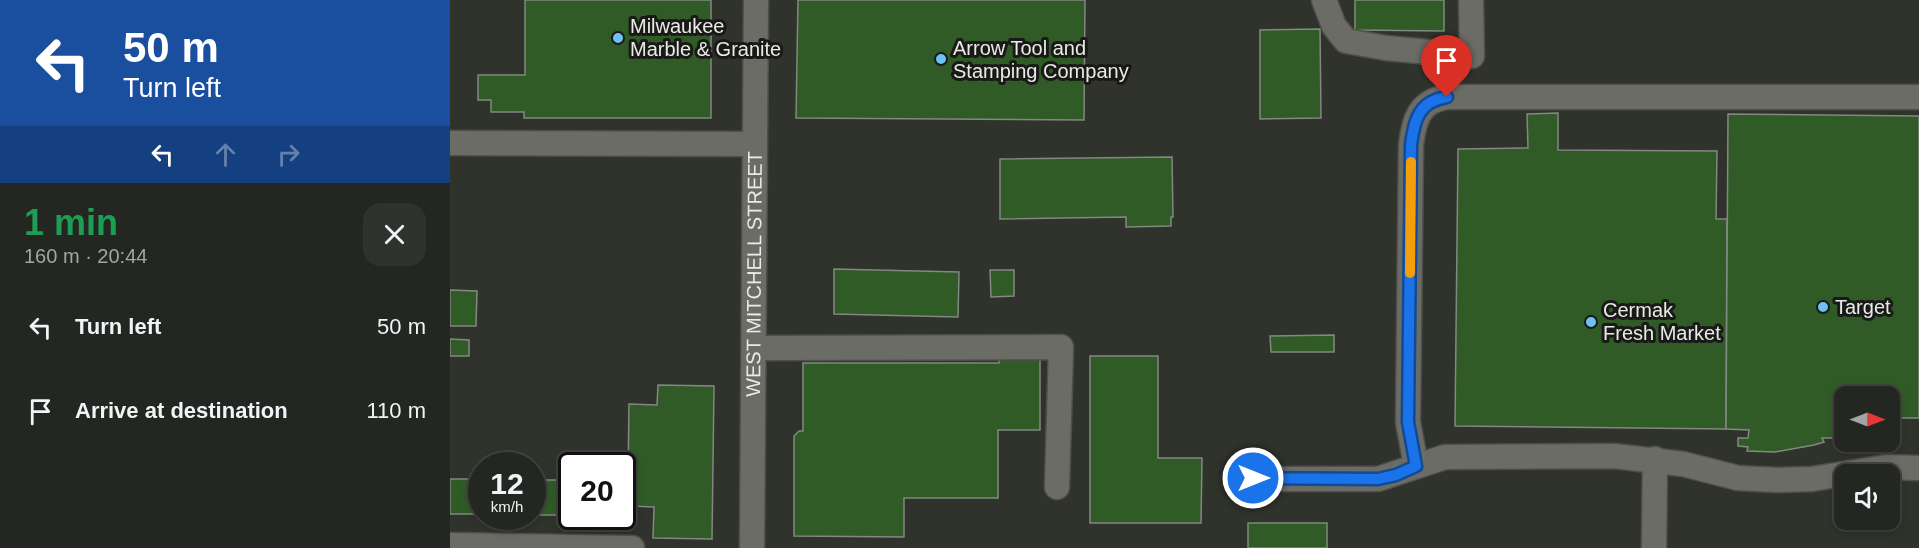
<!DOCTYPE html>
<meta charset="utf-8">
<style>
:root{--surface:#242621;--page:#30322e;--text:#f1f3f6;--muted:#a3a5a5;--line:#41433f}
body{margin:0;font-family:Helvetica,sans-serif;background:var(--page);color:var(--text);height:100vh;display:flex;flex-direction:column;font-size:22px;white-space:nowrap}
*{box-sizing:border-box;margin:0}
p{font-size:20px;color:var(--muted)}
.icon{flex:none;width:33px;height:33px;fill:none;stroke:currentColor;stroke-width:2;stroke-linecap:round;stroke-linejoin:round}
.map{position:relative;flex:1;overflow:hidden}
.drawer{display:flex;flex-direction:column;background:var(--surface);width:450px}
.drawer>*{flex:none}
.banner{background:#1a4fa0;color:#fff;overflow:hidden}
.needle{width:39px;rotate:90deg}
.buttons{position:absolute;left:1384px;top:386px;display:grid;gap:12px}
.buttons a{display:grid;place-items:center;width:66px;height:66px;border-radius:12px;background:var(--surface);box-shadow:0 3px 9px #0003,0 0 0 2px var(--line);font-size:30px}
.speed{position:absolute;left:18px;top:452px;display:flex;gap:12px;font-size:30px;font-weight:700;text-align:center}
.speed>*{display:grid;place-content:center;width:78px;height:78px;border-radius:50%;background:var(--surface);box-shadow:0 3px 9px #0003,0 0 0 2px var(--line);line-height:1}
.speed small{font-size:15px;font-weight:400}
.speed .limit{border:3px solid #111;border-radius:9px;background:#fff;color:#111}
.pin{position:absolute;display:grid;place-items:center;width:51px;height:51px;color:#fff;margin:-62px -26px;border-radius:50% 50% 50% 0;rotate:-45deg;box-shadow:0 0 6px #0007}
.pin .icon{rotate:45deg}
.me{position:absolute;width:66px;margin:-33px;rotate:90deg;stroke-linejoin:round;filter:drop-shadow(0 0 4px #0008)}
.turn{display:flex;align-items:center;gap:21px;height:126px;padding:0 24px;font-size:27px}
.turn .icon{width:78px;height:78px;stroke-width:2.5}
.turn b{display:block;font-size:42px;line-height:51px}
.lanes{display:flex;align-items:center;height:57px;padding:0 24px;background:#0003;justify-content:center;gap:30px;direction:ltr}
.lanes .off{opacity:.35}
.round{display:grid;place-items:center;flex:none;width:63px;height:63px;border-radius:18px;background:var(--page)}
.head{display:flex;align-items:center;justify-content:space-between;height:102px;padding:0 24px}
h1{font-size:36px;font-weight:700;line-height:45px;color:#1e9e55}
ul{padding:0;list-style:none}
li{display:flex;align-items:center;gap:18px;height:84px;padding:0 24px}
li div{flex:1}
li b{display:block;font-size:22px}
li em{font-style:normal}
main{display:flex;flex:1;min-height:0}
.map>svg:first-child{display:block}
</style>
<main>
<section class="drawer">
<div class="banner">
<div class="turn"><svg class="icon" aria-label="left" viewBox="0 0 24 24"><path d="M17 20v-9H6M10 6l-5 5 5 5"/></svg><div><b>50 m</b>Turn left</div></div>
<div class="lanes"><svg class="icon" aria-label="left" viewBox="0 0 24 24"><path d="M17 20v-9H6M10 6l-5 5 5 5"/></svg><svg class="icon off" aria-label="ahead" viewBox="0 0 24 24"><path d="M12 20V5M6 11l6-6 6 6"/></svg><svg class="icon off" aria-label="right" viewBox="0 0 24 24"><path d="M7 20v-9h11M14 6l5 5-5 5"/></svg></div>
</div>
<div class="head"><div><h1>1 min</h1><p>160 m · 20:44</p></div><a class="round"><svg class="icon" aria-label="close" viewBox="0 0 24 24"><path d="M6 6l12 12M18 6L6 18"/></svg></a></div>
<ul>
<li><svg class="icon" aria-label="left" viewBox="0 0 24 24"><path d="M17 20v-9H6M10 6l-5 5 5 5"/></svg><div><b>Turn left</b></div><em>50 m</em></li>
<li><svg class="icon" aria-label="arrive" viewBox="0 0 24 24"><path d="M6 21V4h12l-3 4 3 4H6"/></svg><div><b>Arrive at destination</b></div><em>110 m</em></li>
</ul>
</section>
<div class="map">
<svg width="1469" height="548" viewBox="0 0 1469 548">
<rect width="100%" height="100%" fill="#30322c"/>
<!-- building -->
<g fill="#305b27" stroke="#838882" stroke-width="1.5">
<path d="M75 0H261V118H74V112H41V100H28V75H75Z"/>
<path d="M348 0H635L634 120 346 118Z"/>
<path d="M905 0H994V31L905 30Z"/>
<path d="M870 29 871 118 810 119V30Z"/>
<path d="M1108 113V150L1267 151 1266 219H1277L1276 429 1005 426 1008 149 1078 148 1077 114Z"/>
<path d="M1278 114 1469 116V418H1440V396H1395V438H1372L1374 442 1364 445 1325 452 1297 451 1298 447 1288 446V438H1298L1299 430 1276 429Z"/>
<path d="M722 157 723 217H721V226L676 227V217L550 219V159Z"/>
<path d="M384 269 509 272 508 317 384 314Z"/>
<path d="M540 270H564V296L541 297Z"/>
<path d="M0 290 27 291 26 326H0Z"/>
<path d="M884 335V352H821L820 336Z"/>
<path d="M0 339 19 340V356H0Z"/>
<path d="M549 356H590V430H548V498H454V537L344 536V436L349 431H353V363H549Z"/>
<path d="M640 356H708V458H752L751 523H640Z"/>
<path d="M208 385 264 386 262 539 203 538 204 507 179 506 178 524H167V516H172V481H178L179 404 207 405Z"/>
<rect x="0" y="479" width="32" height="35"/>
<rect x="82" y="480" width="40" height="35"/>
<rect x="798" y="523" width="79" height="25"/>
</g>
<g fill="none" stroke-linecap="round" stroke-linejoin="round">
<defs>
<g id="minor">
<path d="M874 0 884 26 896 41 936 48 1022 56 1021 0"/>
<path d="M0 143 305 144"/>
<path d="M304 348 611 347 607 487"/>
<path d="M966 466 958 422 961 145C964 120 969 101 997 97H1469"/>
<path d="M803 479H928L995 457 1164 456 1233 464 1288 478 1327 480 1362 479 1436 467 1469 468"/>
<path d="M0 545 182 548"/>
<path id="s1" d="M302 548 306 0"/>
<path d="M1204 548 1205 459"/>
</g>
</defs>
<!-- minor casing -->
<use href="#minor" stroke="#4e4f4b" stroke-width="27"/>
<!-- minor -->
<use href="#minor" stroke="#6b6c66" stroke-width="24"/>
</g>
<g fill="none" stroke-linecap="round" stroke-linejoin="round">
<defs>
<path id="route" d="M803 478 928 479 946 475 966 466 958 422 961 145C964 120 969 101 997 97"/>
</defs>
<!-- route casing -->
<use href="#route" stroke="#114b97" stroke-width="15"/>
<!-- route -->
<use href="#route" stroke="#1a73e8" stroke-width="10"/>
<!-- slow -->
<path stroke="#f59e0b" stroke-width="10" d="M960 273 961 162"/>
</g>
<!-- markers -->
<g fill="#6dc2f3" stroke="#191917" stroke-width="2">
<circle cx="168" cy="38" r="6"/>
<circle cx="491" cy="59" r="6"/>
<circle cx="1373" cy="307" r="6"/>
<circle cx="1141" cy="322" r="6"/>
</g>
<g text-anchor="middle" stroke-width="6" stroke-linejoin="round" paint-order="stroke">
<!-- poi labels -->
<g font-size="20" fill="#e9e9e6" stroke="#191917" text-anchor="start">
<text x="180" y="33">Milwaukee<tspan x="180" dy="23">Marble &amp; Granite</tspan></text>
<text x="503" y="55">Arrow Tool and<tspan x="503" dy="23">Stamping Company</tspan></text>
<text x="1385" y="314">Target</text>
<text x="1153" y="317">Cermak<tspan x="1153" dy="23">Fresh Market</tspan></text>
</g>
<!-- street labels -->
<g font-size="20" fill="#e9e9e6" stroke="#191917">
<text dy="7" stroke="none"><textPath href="#s1" startOffset="274">WEST MITCHELL STREET</textPath></text>
</g>
</g>
</svg>
<div class="buttons">
<a><svg class="needle" viewBox="-14 -14 28 28"><path d="M0-13l5 13h-10z" fill="#e53935"/><path d="M0 13l5-13h-10z" fill="#a3a5a5"/></svg></a>
<a><svg class="icon" aria-label="sound" viewBox="0 0 24 24"><path d="M4 9h4l5-4v14l-5-4H4zM17 9q2 3 0 6"/></svg></a>
</div>
<div class="speed"><div>12<small>km/h</small></div><div class="limit">20</div></div>
<div class="pin" style="left:997px;top:97px;background:#d93025"><svg class="icon" aria-label="arrive" viewBox="0 0 24 24"><path d="M6 21V4h12l-3 4 3 4H6"/></svg></div>
<svg class="me" style="left:803px;top:478px" viewBox="-20 -20 40 40"><circle r="17" fill="#1a73e8" stroke="#fff" stroke-width="3"/><path d="M0-11L8 9 0 5-8 9z" fill="#fff"/></svg>
</div>
</main>
